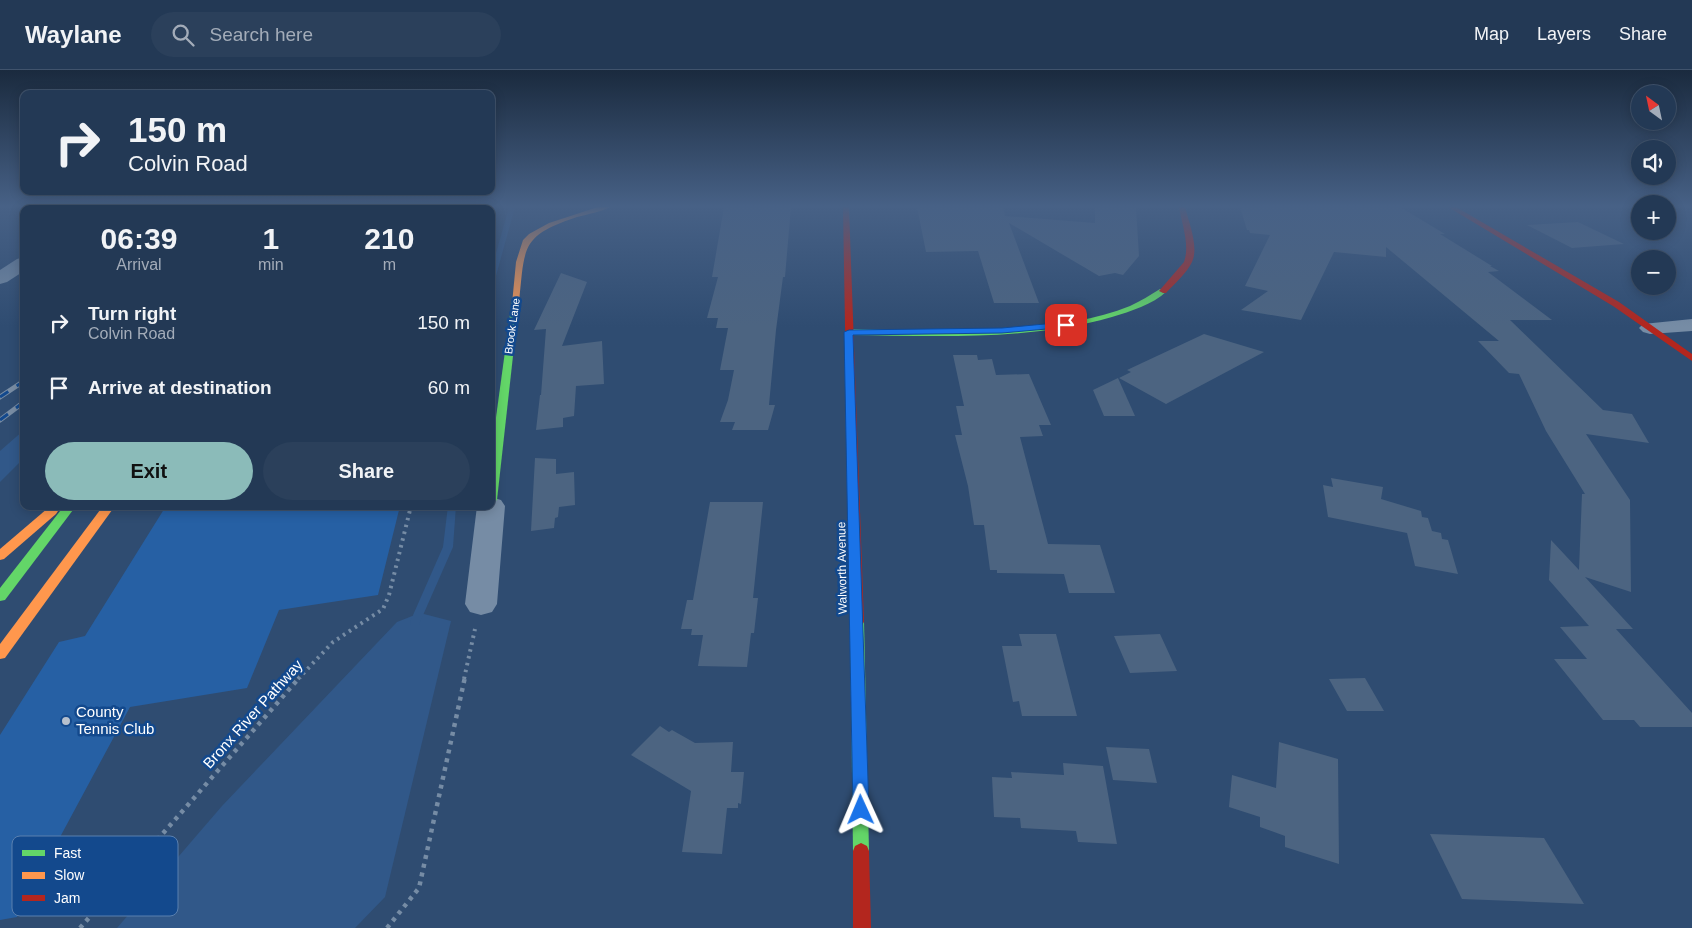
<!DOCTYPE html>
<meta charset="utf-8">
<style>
:root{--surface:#233955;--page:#2b405b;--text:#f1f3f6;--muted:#a3acb9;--line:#40536c;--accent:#8bbbb9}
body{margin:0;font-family:Arial,sans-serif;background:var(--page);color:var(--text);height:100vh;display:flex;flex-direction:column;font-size:19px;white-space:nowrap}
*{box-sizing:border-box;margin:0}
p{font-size:16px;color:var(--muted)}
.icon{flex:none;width:28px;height:28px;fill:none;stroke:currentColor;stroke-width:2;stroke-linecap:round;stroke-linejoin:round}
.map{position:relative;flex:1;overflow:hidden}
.sheet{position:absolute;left:20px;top:135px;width:475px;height:305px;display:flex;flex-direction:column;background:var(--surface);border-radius:10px;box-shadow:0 2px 12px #0003,0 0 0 1px var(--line)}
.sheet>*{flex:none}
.hud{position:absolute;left:20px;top:20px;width:475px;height:105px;border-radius:10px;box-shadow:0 2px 12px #0003,0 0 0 1px var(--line);background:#233955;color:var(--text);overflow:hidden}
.needle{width:32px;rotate:327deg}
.tools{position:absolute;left:1631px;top:15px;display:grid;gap:10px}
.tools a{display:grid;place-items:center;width:45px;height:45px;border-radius:50%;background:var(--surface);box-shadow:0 2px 12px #0003,0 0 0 1px var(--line);font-size:25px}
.pin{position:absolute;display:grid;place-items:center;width:42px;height:42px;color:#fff;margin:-21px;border-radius:10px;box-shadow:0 2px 8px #0006}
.me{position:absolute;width:55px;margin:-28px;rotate:359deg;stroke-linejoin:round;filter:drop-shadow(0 0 4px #0008)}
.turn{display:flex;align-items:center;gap:18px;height:105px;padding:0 25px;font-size:22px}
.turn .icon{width:65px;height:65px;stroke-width:2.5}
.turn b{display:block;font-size:35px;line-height:42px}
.eta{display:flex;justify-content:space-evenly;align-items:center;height:85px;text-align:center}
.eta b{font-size:30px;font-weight:800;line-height:35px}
.cta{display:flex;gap:10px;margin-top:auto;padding:10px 25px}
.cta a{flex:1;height:58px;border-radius:30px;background:var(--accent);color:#111;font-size:20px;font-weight:800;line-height:58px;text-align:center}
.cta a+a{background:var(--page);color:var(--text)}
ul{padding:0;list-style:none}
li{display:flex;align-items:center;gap:15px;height:65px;padding:0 25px}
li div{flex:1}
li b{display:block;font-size:19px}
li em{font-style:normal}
header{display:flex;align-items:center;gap:30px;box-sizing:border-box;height:70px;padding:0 25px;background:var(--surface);border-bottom:1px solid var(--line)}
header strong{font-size:24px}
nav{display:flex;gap:28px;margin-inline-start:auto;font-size:18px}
.search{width:350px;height:45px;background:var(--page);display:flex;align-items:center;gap:12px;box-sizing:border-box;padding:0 18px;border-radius:28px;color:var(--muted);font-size:19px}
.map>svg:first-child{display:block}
</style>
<header>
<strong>Waylane</strong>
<div class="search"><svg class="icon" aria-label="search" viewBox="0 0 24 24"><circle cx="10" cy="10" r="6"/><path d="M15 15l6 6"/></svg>Search here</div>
<nav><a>Map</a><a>Layers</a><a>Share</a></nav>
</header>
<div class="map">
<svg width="1692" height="858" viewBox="0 0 1692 858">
<rect width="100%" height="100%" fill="#2f4c71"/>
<!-- green -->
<path fill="#2660a4" d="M166 436H400L378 525 279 540 247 618 130 637 17 847 0 850V665L59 572 85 566Z"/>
<!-- water -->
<g fill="#315889">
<path d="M24 360V388L0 412V381Z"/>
<path d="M420 543 451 551 385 827 355 858H117L222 736 397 552Z"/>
</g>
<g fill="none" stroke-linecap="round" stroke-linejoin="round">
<!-- stream -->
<g fill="#315889" fill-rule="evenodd">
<path d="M509 137H515L494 213 491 215V201Z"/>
<path d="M448 436H456L453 477 420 552 419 555H411L410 552 443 477Z"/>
</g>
</g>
<!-- building -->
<g fill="#4c6481">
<path d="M724 137H791L785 207H783L776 260 769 335H775L768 360H732L735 352H720L728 330 734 300H720L728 258H716L718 248H707L718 207H712Z"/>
<path d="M917 137H1003L1005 146 1095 153V137H1136L1139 186 1123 205 1115 203 1099 206 1009 153 1039 233H994L978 181 926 182Z"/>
<path d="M1240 137H1400L1445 164H1440L1492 196H1490L1499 201 1488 202 1552 250H1510L1603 340 1632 344 1649 373 1586 364 1630 430 1631 522 1585 507 1633 559H1616L1692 643V657H1640L1634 650H1603L1554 589H1587L1560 557 1589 556 1549 510 1551 470 1579 500 1582 424H1585L1546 361 1519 304 1509 303 1478 271H1499L1386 177V187L1334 182 1301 250 1241 240 1268 221 1245 216 1270 165 1250 163 1249 160H1247Z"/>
<path d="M1578 152 1624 174 1572 178 1527 155Z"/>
<path d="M561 203 587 212 562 276 602 271 604 314 576 316 574 346 563 348V357L536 360 540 325H541L546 259 534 260Z"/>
<path d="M1204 264 1264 282 1166 334 1119 308 1131 302 1127 300Z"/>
<path d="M953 285H977L978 290 992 289 996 305 1029 304 1051 355H1039L1043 366 1020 367 1048 474 1100 475 1115 523H1069L1064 504 997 503V500H990L984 455H974L968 416 955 365H962L956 336H964Z"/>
<path d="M1118 308 1135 346H1104L1093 320Z"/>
<path d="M535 388 556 389V404L574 402 575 435 559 437 558 447 555 448 554 458 531 461Z"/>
<path d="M1331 408 1383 417 1381 429 1421 441 1422 447 1428 448 1432 461 1441 463 1442 469 1448 470 1458 504 1415 496 1407 463 1328 447 1323 415 1333 417Z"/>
<path d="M710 432H763L753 528H758L754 563H751L747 597 698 596 703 565H691L692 559H681L687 530H693Z"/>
<path d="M1019 564H1056L1077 646H1022L1019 631 1013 632 1002 576H1022Z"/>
<path d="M1160 564 1177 601 1130 603 1114 566Z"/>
<path d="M1365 608 1384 641H1347L1329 609Z"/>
<path d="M660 656 669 662 672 660 695 673 733 672 731 702H744L741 734 738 733V738H727L722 784 682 782 691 721 631 685Z"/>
<path d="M1279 672 1338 689 1339 794 1285 777V766L1260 757V747L1229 737 1232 705 1276 718Z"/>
<path d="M1106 677 1149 679 1157 713 1113 710Z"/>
<path d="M1063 693 1103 696 1117 774 1078 772 1076 761 1021 758 1020 748 994 747 992 707 1012 708 1011 702 1064 705Z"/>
<path d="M1430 764 1544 768 1584 834 1462 829Z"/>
</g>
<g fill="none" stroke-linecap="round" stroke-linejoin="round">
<!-- path-far2 -->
<g stroke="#768ca5" stroke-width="2" stroke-dasharray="2 2.5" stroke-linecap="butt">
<path d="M48 139 52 137"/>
<path d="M120 139 123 137"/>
<path d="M482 139 484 137"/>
<path d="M20 154 24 152"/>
</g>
<!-- path-far1 -->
<g stroke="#768ca5" stroke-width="4" stroke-dasharray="2.5 4.5" stroke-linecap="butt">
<path d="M298 609 333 572 383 539 389 525 411 436"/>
<path d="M464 609 475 559"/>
</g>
<!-- path -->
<g stroke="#768ca5" stroke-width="4.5" stroke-dasharray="4 5" stroke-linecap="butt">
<path d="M80 858 300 607"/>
<path d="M387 858 419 818 465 607"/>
</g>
<!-- street -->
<g fill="#768ca5" fill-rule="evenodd">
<path d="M72 137H88L71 139Z"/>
<path d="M24 187V201L7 212 0 214V200L17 189Z"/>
<path d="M1692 249V261L1650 264 1643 262 1639 258 1643 254Z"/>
<path d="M491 427 501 430 505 436 497 534 492 542 481 545 470 542 465 534 477 436H491Z"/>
</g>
<!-- fast -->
<g fill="#63d668" fill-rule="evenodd">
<path d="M1160 219 1167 221C1152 235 1131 241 1112 247 1027 271 936 266 849 265L845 262 849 259C934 261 1050 268 1130 236 1141 231 1150 225 1160 219Z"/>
<path d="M512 230 519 232 497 430 491 433V384Z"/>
<path d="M64 436H76L5 530 0 531V518Z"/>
<path d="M857 547 862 549 864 552 869 781 867 786 861 789 855 786 853 781 850 552 852 549Z"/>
</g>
<!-- slow -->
<g fill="#ff974d" fill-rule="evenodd">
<path d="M363 137H370L362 139Z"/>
<path d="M598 137H610C601 142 588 144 577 147 520 166 525 177 519 232L512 234 516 192 523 170 529 164 549 153Z"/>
<path d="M103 436H115L5 588 0 589V574Z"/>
<path d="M52 437 56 438 58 441 56 444 4 489 0 490V479L48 438Z"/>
</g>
<!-- jam -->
<g fill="#b3261e" fill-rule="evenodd">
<path d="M340 137H347L339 139Z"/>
<path d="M843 137H849L864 552 862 555H852L850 552Z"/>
<path d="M1179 137H1185C1189 153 1199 177 1192 192 1187 203 1174 214 1166 223H1163L1159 221 1184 192C1190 175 1182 155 1179 137Z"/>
<path d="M1448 137H1456L1619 232 1692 284V291L1613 236Z"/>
<path d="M861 773 867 776 869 781 871 858H853V781L855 776Z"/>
</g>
<defs>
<g id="rail-far1">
<path d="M271 139 273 137"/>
<path d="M284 139 286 137"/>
</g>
<g id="rail">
<path d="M0 327 24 311"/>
<path d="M0 350 24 332"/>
</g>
</defs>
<!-- rail-far1 casing -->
<use href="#rail-far1" stroke="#798da4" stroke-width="4"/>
<!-- rail casing -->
<use href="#rail" stroke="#798da4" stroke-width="5"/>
<!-- rail-far1 -->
<use href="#rail-far1" stroke="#13498d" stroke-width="2.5" stroke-dasharray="8" stroke-linecap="butt"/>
<!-- rail -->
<use href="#rail" stroke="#13498d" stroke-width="3" stroke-dasharray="10" stroke-linecap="butt"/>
</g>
<!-- sky -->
<linearGradient id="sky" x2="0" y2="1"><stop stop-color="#1a2a3e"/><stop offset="0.53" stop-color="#476186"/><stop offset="1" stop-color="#476186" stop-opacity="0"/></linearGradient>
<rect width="1692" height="257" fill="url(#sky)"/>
<!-- route -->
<path fill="#1a73e8" stroke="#114b97" d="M1066 252 1069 253V257L1002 263 853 265 869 740 866 745 861 747 855 745 853 740 844 262 849 260 1002 258Z"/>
<!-- markers -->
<circle fill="#b6c0cd" stroke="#13498d" stroke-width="2" cx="66" cy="651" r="5"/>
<g text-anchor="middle" stroke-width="5" stroke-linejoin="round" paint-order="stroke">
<!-- far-street labels -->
<g font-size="11" fill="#fff" stroke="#13498d">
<text transform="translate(512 256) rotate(-82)" y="4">Brook Lane</text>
</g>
<!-- street labels -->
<g font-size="12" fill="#fff" stroke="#13498d">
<text transform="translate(842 498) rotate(-91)" y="4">Walworth Avenue</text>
</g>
<!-- near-poi labels -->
<g font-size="15" fill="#fff" stroke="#13498d" text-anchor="start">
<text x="76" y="647">County<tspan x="76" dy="17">Tennis Club</tspan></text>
</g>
<!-- near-street labels -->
<g font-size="15" fill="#fff" stroke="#13498d">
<text transform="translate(253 644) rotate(-48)" y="5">Bronx River Pathway</text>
</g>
</g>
<!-- legend -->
<rect x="12" y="766" width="166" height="80" rx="8" fill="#13498d" stroke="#5a80af" stroke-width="1"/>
<rect x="22" y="780" width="23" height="6" fill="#63d668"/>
<rect x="22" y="802" width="23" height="7" fill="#ff974d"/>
<rect x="22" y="825" width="23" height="6" fill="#b3261e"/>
<g font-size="14" fill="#fff">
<text x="54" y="788">Fast</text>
<text x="54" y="810">Slow</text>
<text x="54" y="833">Jam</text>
</g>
</svg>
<div class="tools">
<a><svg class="needle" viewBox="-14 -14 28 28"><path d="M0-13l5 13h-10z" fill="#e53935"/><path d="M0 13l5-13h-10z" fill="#a3acb9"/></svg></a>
<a><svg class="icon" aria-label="sound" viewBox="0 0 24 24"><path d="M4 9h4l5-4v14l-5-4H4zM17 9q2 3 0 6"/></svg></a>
<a>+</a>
<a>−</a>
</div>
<div class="pin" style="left:1066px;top:255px;background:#d93025"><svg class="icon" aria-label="arrive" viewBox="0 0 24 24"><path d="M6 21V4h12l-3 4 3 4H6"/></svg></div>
<svg class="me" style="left:861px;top:740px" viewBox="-20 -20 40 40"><path d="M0-17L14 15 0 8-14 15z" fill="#1a73e8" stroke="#fff" stroke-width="4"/></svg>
<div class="hud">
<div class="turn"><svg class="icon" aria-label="right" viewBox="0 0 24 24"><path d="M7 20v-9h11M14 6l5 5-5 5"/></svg><div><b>150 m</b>Colvin Road</div></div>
</div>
<section class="sheet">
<div class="eta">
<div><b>06:39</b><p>Arrival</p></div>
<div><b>1</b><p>min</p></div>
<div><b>210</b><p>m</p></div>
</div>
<ul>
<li><svg class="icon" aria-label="right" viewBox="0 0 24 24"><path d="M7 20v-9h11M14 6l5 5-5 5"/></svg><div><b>Turn right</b><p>Colvin Road</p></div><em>150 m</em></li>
<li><svg class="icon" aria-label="arrive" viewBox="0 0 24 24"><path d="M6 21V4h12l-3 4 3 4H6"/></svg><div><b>Arrive at destination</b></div><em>60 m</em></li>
</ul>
<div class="cta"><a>Exit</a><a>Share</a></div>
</section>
</div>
